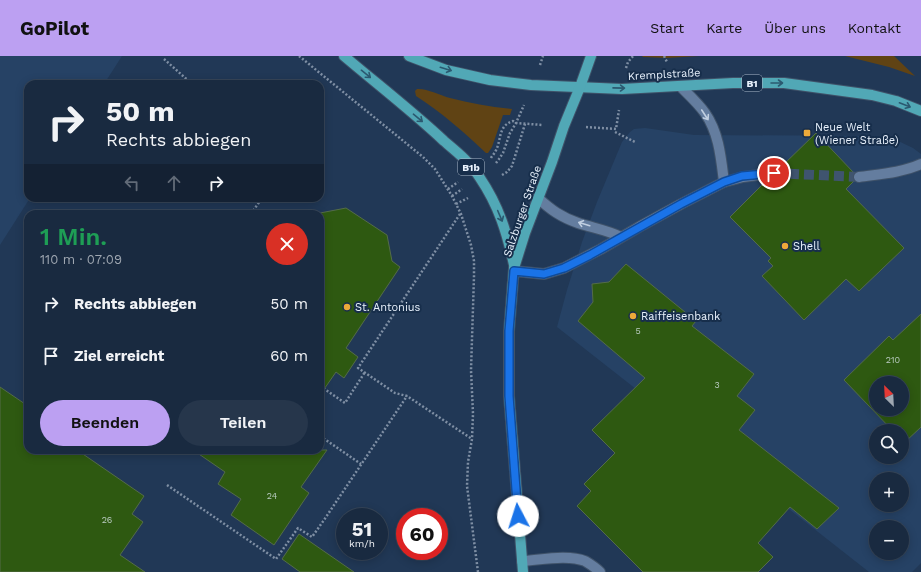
<!DOCTYPE html>
<html lang="de">
<meta charset="utf-8">
<style>
:root{--surface:#192a40;--page:#26364b;--text:#f1f3f6;--muted:#9fa7b1;--line:#374659;--accent:#bca0f2}
body{margin:0;font-family:"Work Sans",sans-serif;background:var(--page);color:var(--text);height:100vh;display:flex;flex-direction:column;font-size:15px;white-space:nowrap}
*{box-sizing:border-box;margin:0}
p{font-size:13px;color:var(--muted)}
.icon{flex:none;width:22px;height:22px;fill:none;stroke:currentColor;stroke-width:2;stroke-linecap:round;stroke-linejoin:round}
.map{position:relative;flex:1;overflow:hidden}
.details{position:absolute;left:24px;top:154px;width:300px;height:244px;display:flex;flex-direction:column;background:var(--surface);border-radius:12px;box-shadow:0 2px 10px #0003,0 0 0 1px var(--line)}
.details>*{flex:none}
.hud{position:absolute;left:24px;top:24px;width:300px;height:122px;border-radius:12px;box-shadow:0 2px 10px #0003,0 0 0 1px var(--line);background:#192a40;color:var(--text);overflow:hidden}
.needle{width:26px;rotate:336deg}
.controls{position:absolute;left:869px;top:320px;display:grid;gap:8px}
.controls a{display:grid;place-items:center;width:40px;height:40px;border-radius:50%;background:var(--surface);box-shadow:0 2px 10px #0003,0 0 0 1px var(--line);font-size:20px}
.speed{position:absolute;left:336px;top:452px;display:flex;gap:8px;font-size:20px;font-weight:700;text-align:center}
.speed>*{display:grid;place-content:center;width:52px;height:52px;border-radius:50%;background:var(--surface);box-shadow:0 2px 10px #0003,0 0 0 1px var(--line);line-height:1}
.speed small{font-size:10px;font-weight:400}
.speed .limit{border:6px solid #d22;background:#fff;color:#111}
.pin{position:absolute;display:grid;place-items:center;width:34px;height:34px;color:#fff;margin:-17px;border:2px solid #fff;border-radius:50%;box-shadow:0 1px 4px #0007}
.me{position:absolute;width:44px;margin:-22px;rotate:355deg;stroke-linejoin:round;filter:drop-shadow(0 0 3px #0008)}
.turn{display:flex;align-items:center;gap:14px;height:84px;padding:0 16px;font-size:18px}
.turn .icon{width:52px;height:52px;stroke-width:2.5}
.turn b{display:block;font-size:28px;line-height:34px}
.lanes{display:flex;align-items:center;height:38px;padding:0 16px;background:#0003;justify-content:center;gap:20px;direction:ltr}
.lanes .off{opacity:.35}
.round{display:grid;place-items:center;flex:none;width:42px;height:42px;border-radius:21px;background:var(--page)}
.head{display:flex;align-items:center;justify-content:space-between;height:68px;padding:0 16px}
h1{font-size:24px;font-weight:600;line-height:30px;color:#1e9e55}
.primary-button{display:flex;gap:8px;margin-top:auto;padding:8px 16px}
.primary-button a{flex:1;height:46px;border-radius:24px;background:var(--accent);color:#111;font-size:16px;font-weight:600;line-height:46px;text-align:center}
.primary-button a+a{background:var(--page);color:var(--text)}
ul{padding:0;list-style:none}
li{display:flex;align-items:center;gap:12px;height:52px;padding:0 16px}
li div{flex:1}
li b{display:block;font-size:15px}
li em{font-style:normal}
header{display:flex;align-items:center;gap:24px;box-sizing:border-box;height:56px;padding:0 20px;background:var(--accent);color:#111}
header strong{font-size:19px}
nav{display:flex;gap:22px;margin-inline-start:auto;font-size:14px}
.map>svg:first-child{display:block}
</style>
<header>
<strong>GoPilot</strong>
<nav><a>Start</a><a>Karte</a><a>Über uns</a><a>Kontakt</a></nav>
</header>
<div class="map">
<svg width="921" height="516" viewBox="0 0 921 516">
<rect width="100%" height="100%" fill="#213856"/>
<!-- built -->
<g fill="#264265" fill-rule="evenodd">
<path d="M0 0H122L104 28H28V142H30L0 189Z"/>
<path d="M645 72 694 79 876 80 892 82 913 92 921 98V507L912 516H869L557 271 567 234 582 186 597 146 622 86 630 76 634 73ZM876 327H902V353H876ZM876 375H902V401H876ZM876 423H902V449H876ZM876 471H902V497H876Z"/>
</g>
<!-- green -->
<g fill="#604314">
<path d="M642 0H699L667 2 643 1Z"/>
<path d="M845 0H894L915 20 889 11Z"/>
<path d="M417 33C426 32 440 39 450 42 470 47 491 51 512 53L510 59H503L492 91 488 97H486C464 76 441 56 416 40L415 35Z"/>
</g>
<!-- building -->
<g fill="#2e5911" stroke="#546c49" fill-rule="evenodd">
<path d="M816 77 854 117 853 121 854 125 846 133 904 192 859 235 846 223 804 264 762 220 773 210 768 205 771 202 730 161 767 124 775 123 778 122 780 117 779 113Z"/>
<path d="M346 152 387 179 392 205 400 211 346 292 358 301 344 322 336 316 320 339V157Z"/>
<path d="M626 208 696 265 692 270 754 318 737 340 755 354 739 374 839 452 817 473 790 451 758 487 773 501 758 516H643L577 450 591 435 584 428 615 397 592 374 645 322 578 265 593 246 592 228 609 226Z"/>
<path d="M921 258V371L904 387 902 385V375H893L844 324 889 280 893 284ZM876 327H902V353H876Z"/>
<path d="M0 331 28 350V394H77L144 440 132 458 143 466 120 499 145 516H0Z"/>
<path d="M193 394H327L301 431 309 437 274 489 231 459 241 443 218 428 225 416Z"/>
<path d="M299 478 354 516H300L282 503Z"/>
</g>
<g fill="none" stroke-linecap="round" stroke-linejoin="round">
<!-- minor-tunnel -->
<path stroke="#3f546f" stroke-width="10" stroke-dasharray="10 5" stroke-linecap="butt" d="M774 117 859 121"/>
<defs>
<g id="minor">
<path d="M680 30C688 38 698 47 705 57 719 77 721 102 724 126"/>
<path d="M859 121C880 118 901 117 921 108"/>
<path d="M538 142C551 154 561 161 578 167 593 172 607 174 621 181"/>
<path d="M514 215 544 218 564 212 601 193 639 171 681 148 724 126 743 121 774 117"/>
<path d="M522 505C540 504 568 498 585 505 590 508 596 512 600 516"/>
</g>
<g id="major">
<path d="M344 0C377 28 412 55 444 85 457 96 471 107 480 122 499 150 507 177 514 209"/>
<path d="M409 0 446 14 490 24 531 29 622 33 733 27H784L872 39 896 45 921 55"/>
<path d="M523 516 509 340V275L514 212 525 177 552 106 564 70 580 31 591 0"/>
</g>
</defs>
<!-- minor casing -->
<use href="#minor" stroke="#3f5269" stroke-width="12"/>
<!-- major casing -->
<use href="#major" stroke="#3f5269" stroke-width="12"/>
<!-- path -->
<g stroke="#7f8fa4" stroke-width="2.5" stroke-dasharray="2 2" stroke-linecap="butt">
<path d="M299 0 423 101 435 113 452 140 461 158 471 189 474 205V220L471 314 473 358 472 383 468 406 467 430 478 516"/>
<path d="M664 0 667 6"/>
<path d="M164 3 192 28"/>
<path d="M540 9 543 0"/>
<path d="M626 12 628 6 633 0"/>
<path d="M586 71 616 73 619 54"/>
<path d="M615 76 635 86"/>
<path d="M491 102C492 100 494 98 495 96 502 85 497 70 513 65L516 67 543 69"/>
<path d="M496 107 499 103 503 97 510 77 516 67 524 49"/>
<path d="M502 119 507 116 512 110 525 68"/>
<path d="M448 133 458 126"/>
<path d="M452 140 462 133"/>
<path d="M456 148 468 142"/>
<path d="M251 158 262 142"/>
<path d="M460 158 358 312 395 337 407 340 472 383"/>
<path d="M320 330 345 347 365 316"/>
<path d="M320 380 361 408"/>
<path d="M167 429 276 503 298 472 312 481 324 464 407 340"/>
</g>
<!-- minor -->
<use href="#minor" stroke="#647d9f" stroke-width="10"/>
<!-- major -->
<use href="#major" stroke="#51a8b6" stroke-width="10"/>
</g>
<!-- one-way arrows -->
<defs><path id="oneway-shaft" d="M-6 0H5M1.5-3L5.5 0L1.5 3" fill="none" stroke-width="1.6" stroke-linecap="round" stroke-linejoin="round"/></defs>
<g stroke="#2b5970">
<use href="#oneway-shaft" transform="translate(446 13) rotate(17)"/>
<use href="#oneway-shaft" transform="translate(366 18) rotate(39)"/>
<use href="#oneway-shaft" transform="translate(777 27)"/>
<use href="#oneway-shaft" transform="translate(619 32) rotate(1)"/>
<use href="#oneway-shaft" transform="translate(905 49) rotate(21)"/>
<use href="#oneway-shaft" transform="translate(418 62) rotate(40)"/>
<use href="#oneway-shaft" transform="translate(500 160) rotate(67)"/>
</g>
<g stroke="#c1cfe1">
<use href="#oneway-shaft" transform="translate(705 59) rotate(57)"/>
<use href="#oneway-shaft" transform="translate(584 168) rotate(-163)"/>
</g>
<g fill="none" stroke-linecap="round" stroke-linejoin="round">
<defs>
<path id="route" d="M518 460 509 340V275L514 215 544 218 564 212 590 199 681 148 724 126 742 120 774 117"/>
</defs>
<!-- route casing -->
<use href="#route" stroke="#114b97" stroke-width="10"/>
<!-- route -->
<use href="#route" stroke="#1a73e8" stroke-width="7"/>
</g>
<!-- markers -->
<g fill="#eca93a" stroke="#172e4b" stroke-width="1.5">
<rect x="803" y="73" width="8" height="8" rx="2"/>
<circle cx="785" cy="190" r="4"/>
<circle cx="347" cy="251" r="4"/>
<circle cx="633" cy="260" r="4"/>
</g>
<g text-anchor="middle" stroke-width="4" stroke-linejoin="round" paint-order="stroke">
<!-- number labels -->
<g font-size="9" fill="#baccc2">
<text x="638" y="278">5</text>
<text x="893" y="307">210</text>
<text x="717" y="332">3</text>
<text x="272" y="443">24</text>
<text x="107" y="467">26</text>
</g>
<!-- shield labels -->
<g fill="#172e4b" stroke="#aab7c8" stroke-width="1">
<rect x="742" y="19" width="20" height="16" rx="3"/>
<rect x="458" y="103" width="26" height="16" rx="3"/>
</g>
<g font-size="10" font-weight="bold" fill="#e9f2fd">
<text x="752" y="31">B1</text>
<text x="471" y="115">B1b</text>
</g>
<!-- street labels -->
<g font-size="11" fill="#e9f2fd" stroke="#172e4b">
<text transform="translate(664 18) rotate(-3)" y="4">Kremplstraße</text>
<text transform="translate(522 155) rotate(-71)" y="4">Salzburger Straße</text>
</g>
<!-- poi labels -->
<g font-size="11" fill="#e9f2fd" stroke="#172e4b" text-anchor="start">
<text x="815" y="75">Neue Welt<tspan x="815" dy="13">(Wiener Straße)</tspan></text>
<text x="793" y="194">Shell</text>
<text x="355" y="255">St. Antonius</text>
<text x="641" y="264">Raiffeisenbank</text>
</g>
</g>
</svg>
<div class="controls">
<a><svg class="needle" viewBox="-14 -14 28 28"><path d="M0-13l5 13h-10z" fill="#e53935"/><path d="M0 13l5-13h-10z" fill="#9fa7b1"/></svg></a>
<a><svg class="icon" aria-label="search" viewBox="0 0 24 24"><circle cx="10" cy="10" r="6"/><path d="M15 15l6 6"/></svg></a>
<a>+</a>
<a>−</a>
</div>
<div class="speed"><div>51<small>km/h</small></div><div class="limit">60</div></div>
<div class="pin" style="left:774px;top:117px;background:#d93025"><svg class="icon" aria-label="arrive" viewBox="0 0 24 24"><path d="M6 21V4h12l-3 4 3 4H6"/></svg></div>
<svg class="me" style="left:518px;top:460px" viewBox="-20 -20 40 40"><circle r="19" fill="#fff"/><path d="M0-13L10 11 0 6-10 11z" fill="#1a73e8"/></svg>
<div class="hud">
<div class="turn"><svg class="icon" aria-label="right" viewBox="0 0 24 24"><path d="M7 20v-9h11M14 6l5 5-5 5"/></svg><div><b>50 m</b>Rechts abbiegen</div></div>
<div class="lanes"><svg class="icon off" aria-label="left" viewBox="0 0 24 24"><path d="M17 20v-9H6M10 6l-5 5 5 5"/></svg><svg class="icon off" aria-label="ahead" viewBox="0 0 24 24"><path d="M12 20V5M6 11l6-6 6 6"/></svg><svg class="icon" aria-label="right" viewBox="0 0 24 24"><path d="M7 20v-9h11M14 6l5 5-5 5"/></svg></div>
</div>
<section class="details">
<div class="head"><div><h1>1 Min.</h1><p>110 m · 07:09</p></div><a class="round" style="background:#d93025;color:#fff"><svg class="icon" aria-label="close" viewBox="0 0 24 24"><path d="M6 6l12 12M18 6L6 18"/></svg></a></div>
<ul>
<li><svg class="icon" aria-label="right" viewBox="0 0 24 24"><path d="M7 20v-9h11M14 6l5 5-5 5"/></svg><div><b>Rechts abbiegen</b></div><em>50 m</em></li>
<li><svg class="icon" aria-label="arrive" viewBox="0 0 24 24"><path d="M6 21V4h12l-3 4 3 4H6"/></svg><div><b>Ziel erreicht</b></div><em>60 m</em></li>
</ul>
<div class="primary-button"><a>Beenden</a><a>Teilen</a></div>
</section>
</div>
